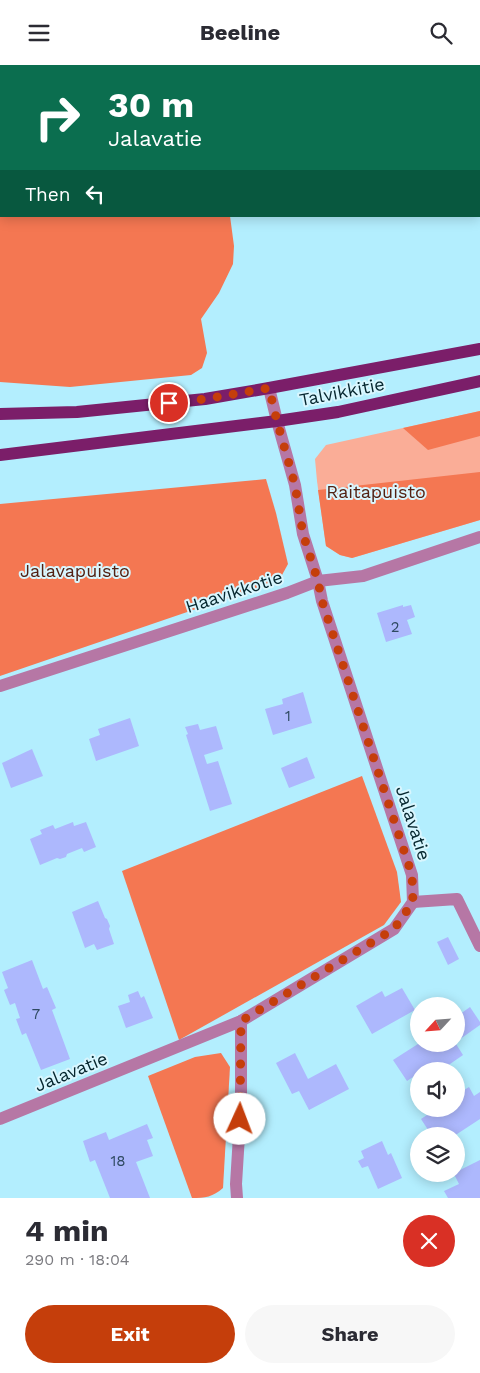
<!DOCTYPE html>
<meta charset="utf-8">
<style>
:root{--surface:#fff;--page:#f7f7f7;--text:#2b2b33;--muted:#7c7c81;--accent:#c53e0b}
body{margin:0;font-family:"Work Sans",sans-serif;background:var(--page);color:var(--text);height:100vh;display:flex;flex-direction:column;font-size:19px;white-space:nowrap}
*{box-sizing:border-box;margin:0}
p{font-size:16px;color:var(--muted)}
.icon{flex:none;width:28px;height:28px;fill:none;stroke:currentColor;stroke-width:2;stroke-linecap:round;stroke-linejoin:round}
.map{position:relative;height:1133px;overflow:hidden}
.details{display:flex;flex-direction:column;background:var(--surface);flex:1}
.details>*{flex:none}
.top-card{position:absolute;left:0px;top:0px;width:480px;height:152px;box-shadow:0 2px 12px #0003;background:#0b6e4f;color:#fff;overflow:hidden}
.needle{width:32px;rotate:244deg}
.tools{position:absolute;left:410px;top:932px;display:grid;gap:10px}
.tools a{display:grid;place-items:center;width:55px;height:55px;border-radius:50%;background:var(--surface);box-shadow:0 2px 12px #0003;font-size:25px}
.pin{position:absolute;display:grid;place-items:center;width:42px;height:42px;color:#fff;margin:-21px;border:2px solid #fff;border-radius:50%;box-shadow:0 1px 5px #0007}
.me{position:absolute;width:55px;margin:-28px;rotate:2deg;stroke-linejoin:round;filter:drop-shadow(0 0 4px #0008)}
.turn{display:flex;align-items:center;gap:18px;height:105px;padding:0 25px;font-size:22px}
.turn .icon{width:65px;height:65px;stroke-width:2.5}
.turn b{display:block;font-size:35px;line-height:42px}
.then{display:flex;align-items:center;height:48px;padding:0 25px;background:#0003;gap:10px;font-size:19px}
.round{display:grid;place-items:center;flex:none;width:52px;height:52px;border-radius:26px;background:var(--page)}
.head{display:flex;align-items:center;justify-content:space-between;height:85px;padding:0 25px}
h1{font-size:30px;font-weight:700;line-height:38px}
.cta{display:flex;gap:10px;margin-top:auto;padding:10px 25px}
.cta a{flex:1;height:58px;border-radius:30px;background:var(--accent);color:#fff;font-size:20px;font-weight:700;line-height:58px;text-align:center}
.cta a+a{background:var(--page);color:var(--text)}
header{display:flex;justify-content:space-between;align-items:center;height:65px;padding:0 25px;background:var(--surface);font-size:22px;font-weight:700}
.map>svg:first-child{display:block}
</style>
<header><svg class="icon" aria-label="menu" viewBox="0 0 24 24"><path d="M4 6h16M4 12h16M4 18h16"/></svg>Beeline<svg class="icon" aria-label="search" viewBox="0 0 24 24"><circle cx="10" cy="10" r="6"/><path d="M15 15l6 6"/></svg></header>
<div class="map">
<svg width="480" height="1133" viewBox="0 0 480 1133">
<rect width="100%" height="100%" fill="#b3eefe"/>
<!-- green -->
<path fill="#faad97" d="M480 346V455L352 493 340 490 326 481 317 416 315 394 326 380Z"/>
<!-- forest -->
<g fill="#f47752">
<path d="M0 0H15L16 1H1V151H230L234 181 233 199 219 228 201 254 207 288 202 303 191 310 70 322 0 317Z"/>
<path d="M480 346V371L428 385 403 363Z"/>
<path d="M480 407V455L352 493 340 490 326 481 318 425Z"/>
<path d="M266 414 276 448 288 499 282 510 275 517 0 611V439Z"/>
<path d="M362 711 397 807 401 837 384 860 179 975 122 806Z"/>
<path d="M221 988 230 1002 223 1123C213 1132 205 1133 192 1133L148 1011 195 992Z"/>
</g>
<!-- building -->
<g fill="#adb8fd">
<path d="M403 540V542L411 540 415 552 407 555 412 569 386 577 377 548Z"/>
<path d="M303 627 312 658 273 670 265 644 283 639 282 634Z"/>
<path d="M130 653 139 681 96 696 89 674 100 670 98 664Z"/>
<path d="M198 659 200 665 216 661 223 684 204 690 207 699 218 696 232 739 210 746 186 670 188 669 185 662Z"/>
<path d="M32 684 43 711 11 723 2 698Z"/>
<path d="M307 692 315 713 289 723 281 703Z"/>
<path d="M73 757 74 761 86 757 96 782 84 787 82 783 67 789 66 792 60 794 57 793 40 800 30 774 42 769 40 765 53 760 55 764Z"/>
<path d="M98 836 105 853 107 854 110 861 109 864 114 879 97 885 94 879 85 883 72 847Z"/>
<path d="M448 872 459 894 448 900 437 877Z"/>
<path d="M32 895 43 924 47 922 56 943 52 945 70 994 41 1005 26 968 22 970 16 954 20 953 15 938 10 940 4 925 8 923 2 907Z"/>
<path d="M402 923 415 945 372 969 356 941 382 926 385 932Z"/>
<path d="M138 926 141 933 144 931 153 953 126 963 118 941 130 937 128 930Z"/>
<path d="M470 942 480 957V960L456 977V952Z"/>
<path d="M418 979H456L463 990 440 1006H434L430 1000 421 1006H419V1008L407 1016 393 995Z"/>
<path d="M295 988 308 1014 336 999 349 1024 309 1045 299 1026 292 1029 276 998Z"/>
<path d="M469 1022 474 1031 480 1027V1054L454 1071H432L421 1054 436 1044H456V1030Z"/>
<path d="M147 1059 153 1073 147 1075 153 1091 136 1097 150 1133H110L95 1095 90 1097 83 1076 106 1067 109 1075Z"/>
<path d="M382 1076 388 1090 391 1088 402 1113 378 1124 368 1101 362 1103 358 1096 364 1093 361 1086Z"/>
<path d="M480 1095V1133H448L444 1126 459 1119 454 1109H456V1107Z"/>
</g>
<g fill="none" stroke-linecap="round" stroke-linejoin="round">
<!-- lane -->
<g stroke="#b677a5" stroke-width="12">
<path d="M433 0V1"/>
<path d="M413 837 457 834 480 881"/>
</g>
<!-- street -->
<g stroke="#b677a5" stroke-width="12">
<path d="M0 621 287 528 318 516 363 511 480 472"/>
<path d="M0 1054 241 956 394 864 413 837 412 810 322 536 318 516 303 469 295 420 277 356 269 323"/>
<path d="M237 1133 236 1119 241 1038V956"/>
</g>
<!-- primary -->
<g stroke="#7b1e69" stroke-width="12">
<path d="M0 349 77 347 205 334 269 323 480 284"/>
<path d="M0 390 277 356 338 347 480 316"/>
</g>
</g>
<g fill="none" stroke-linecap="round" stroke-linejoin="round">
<!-- route -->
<path stroke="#c53e0b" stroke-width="9" stroke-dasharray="0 16.2" d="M169 338 205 334 269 323 277 356 295 420 303 469 318 516 322 536 412 810 413 837 394 864 241 956 240 1054"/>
</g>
<g text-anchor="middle" stroke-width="4" stroke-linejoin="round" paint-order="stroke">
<!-- number labels -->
<g font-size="15" fill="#2f4a62">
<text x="395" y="567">2</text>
<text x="288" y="656">1</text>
<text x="36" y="954">7</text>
<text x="118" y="1101">18</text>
</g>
<!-- street labels -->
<g font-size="18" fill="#05262e" stroke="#d9f6fe">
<text transform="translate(342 327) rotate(-11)" y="6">Talvikkitie</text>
<text transform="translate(234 527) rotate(-18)" y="6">Haavikkotie</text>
<text transform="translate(413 758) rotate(72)" y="6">Jalavatie</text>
<text transform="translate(71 1007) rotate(-22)" y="6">Jalavatie</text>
</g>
<!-- park labels -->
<g font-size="18" fill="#522113" stroke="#d9f6fe">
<text x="376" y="433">Raitapuisto</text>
<text x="75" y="512">Jalavapuisto</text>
</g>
</g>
</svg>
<div class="tools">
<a><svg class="needle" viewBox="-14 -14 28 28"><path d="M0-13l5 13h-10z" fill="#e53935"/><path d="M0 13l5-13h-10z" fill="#7c7c81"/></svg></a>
<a><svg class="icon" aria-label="sound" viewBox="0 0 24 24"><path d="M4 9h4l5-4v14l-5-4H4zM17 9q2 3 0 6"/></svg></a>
<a><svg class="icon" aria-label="layers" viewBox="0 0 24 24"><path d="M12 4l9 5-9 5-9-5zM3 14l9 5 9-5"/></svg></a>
</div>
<div class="pin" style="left:169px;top:338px;background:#d93025"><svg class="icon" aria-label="arrive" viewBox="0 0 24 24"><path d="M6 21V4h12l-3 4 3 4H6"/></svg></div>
<svg class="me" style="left:240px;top:1054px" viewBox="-20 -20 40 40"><circle r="19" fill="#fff"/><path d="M0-13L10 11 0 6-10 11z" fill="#c53e0b"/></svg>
<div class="top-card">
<div class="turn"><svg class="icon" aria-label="right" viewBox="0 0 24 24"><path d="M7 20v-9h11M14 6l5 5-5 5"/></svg><div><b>30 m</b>Jalavatie</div></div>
<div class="then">Then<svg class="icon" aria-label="left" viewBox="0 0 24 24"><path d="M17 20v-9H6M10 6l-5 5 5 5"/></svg></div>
</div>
</div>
<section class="details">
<div class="head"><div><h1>4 min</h1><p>290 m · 18:04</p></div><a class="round" style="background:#d93025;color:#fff"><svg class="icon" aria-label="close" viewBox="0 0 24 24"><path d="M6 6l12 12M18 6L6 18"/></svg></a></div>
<div class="cta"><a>Exit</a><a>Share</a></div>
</section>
